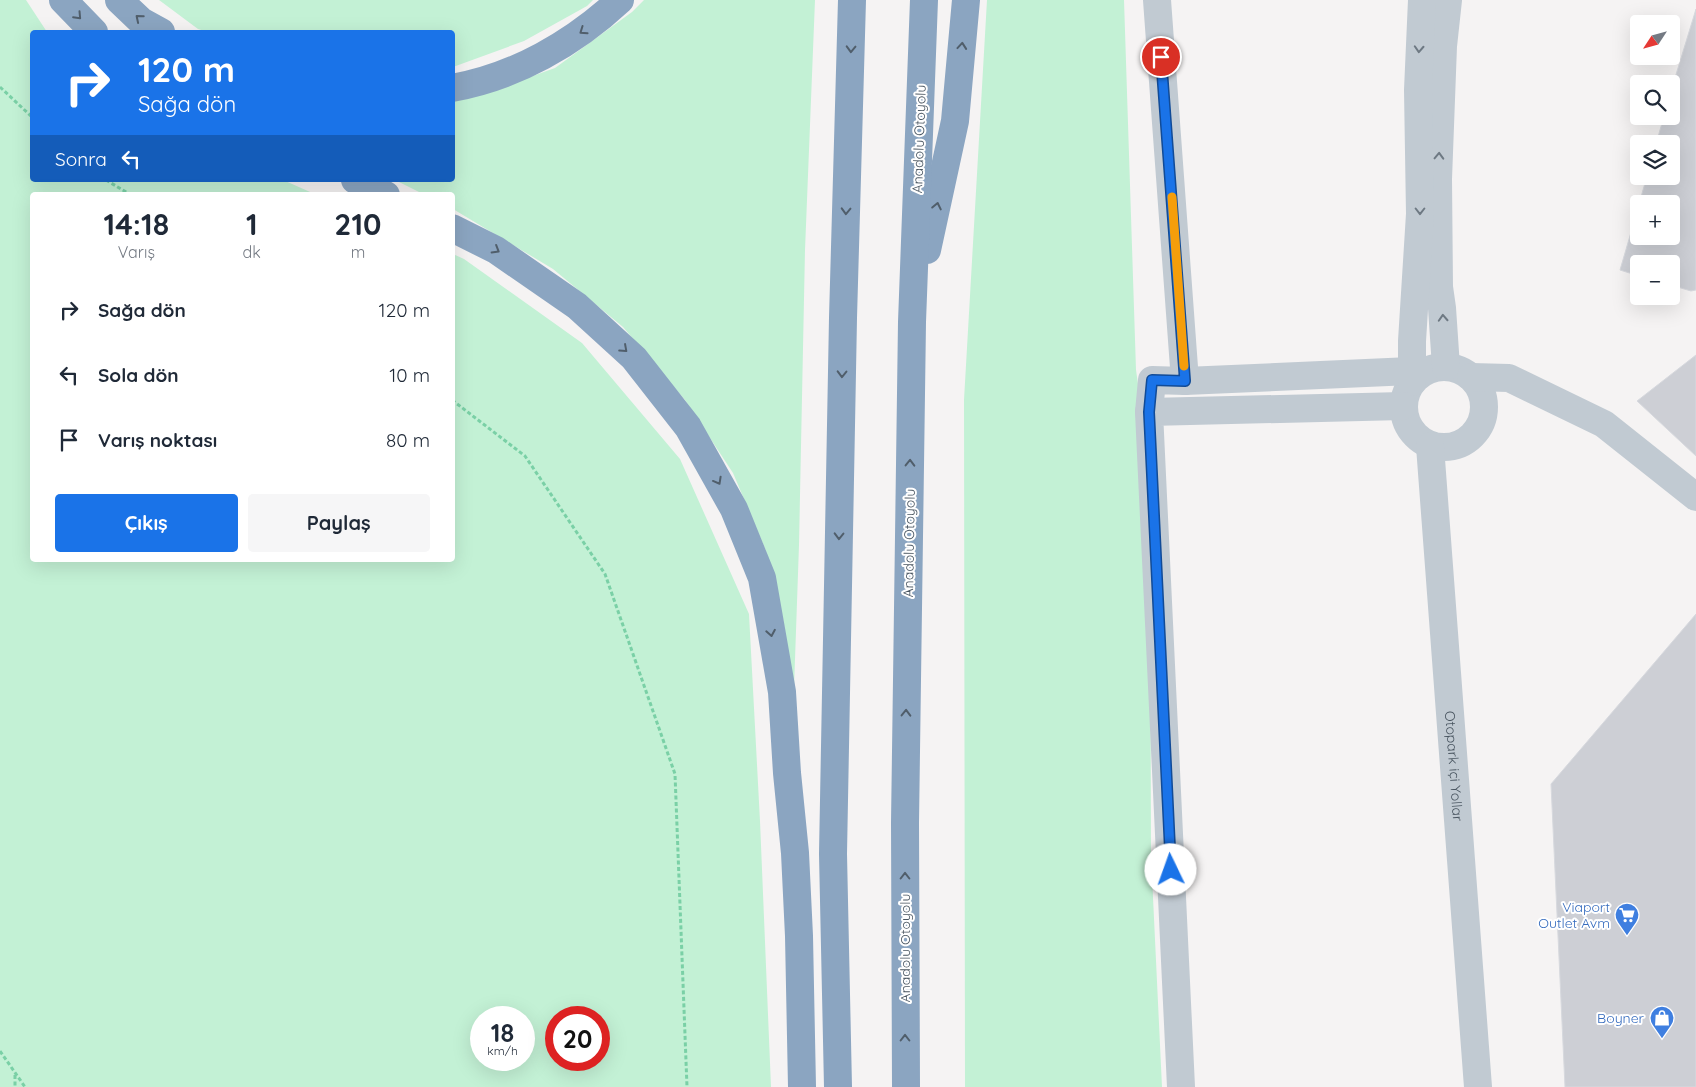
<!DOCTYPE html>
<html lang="tr">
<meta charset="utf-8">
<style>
:root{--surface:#fff;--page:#f6f6f7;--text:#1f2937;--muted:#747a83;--accent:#1a73e8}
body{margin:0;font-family:Quicksand,sans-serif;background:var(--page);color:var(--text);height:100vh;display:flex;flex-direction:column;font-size:19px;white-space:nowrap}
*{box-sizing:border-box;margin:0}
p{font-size:16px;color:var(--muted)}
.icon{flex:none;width:28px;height:28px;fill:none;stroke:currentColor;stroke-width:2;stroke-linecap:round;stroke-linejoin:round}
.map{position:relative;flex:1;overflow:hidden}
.side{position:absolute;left:30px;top:192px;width:425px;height:370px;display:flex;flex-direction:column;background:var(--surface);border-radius:5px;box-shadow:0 5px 20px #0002}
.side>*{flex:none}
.hud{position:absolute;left:30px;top:30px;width:425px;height:152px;border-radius:5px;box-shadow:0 5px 20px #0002;background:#1a73e8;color:#fff;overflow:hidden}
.needle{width:32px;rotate:234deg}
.fabs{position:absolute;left:1630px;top:15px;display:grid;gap:10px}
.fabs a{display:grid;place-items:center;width:50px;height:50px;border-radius:5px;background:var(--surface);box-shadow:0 5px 20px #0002;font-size:25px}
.speed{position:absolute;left:470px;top:1006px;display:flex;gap:10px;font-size:25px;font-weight:700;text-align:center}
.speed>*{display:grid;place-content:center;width:65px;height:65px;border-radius:50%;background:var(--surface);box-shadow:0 5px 20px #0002;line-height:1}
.speed small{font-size:12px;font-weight:400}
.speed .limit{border:8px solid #d22;background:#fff;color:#111}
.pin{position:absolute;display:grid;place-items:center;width:42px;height:42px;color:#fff;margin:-21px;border:2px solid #fff;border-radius:50%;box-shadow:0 1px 5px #0007}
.me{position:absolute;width:55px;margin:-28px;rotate:357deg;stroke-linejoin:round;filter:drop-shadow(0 0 4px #0008)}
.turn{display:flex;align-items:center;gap:18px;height:105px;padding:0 25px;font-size:22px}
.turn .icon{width:65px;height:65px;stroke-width:2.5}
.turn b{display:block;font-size:35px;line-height:42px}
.then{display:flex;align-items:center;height:48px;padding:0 25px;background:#0003;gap:10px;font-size:19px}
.eta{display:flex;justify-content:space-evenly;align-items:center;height:85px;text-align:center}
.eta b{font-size:30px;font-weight:700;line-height:35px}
.action{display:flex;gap:10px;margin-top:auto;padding:10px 25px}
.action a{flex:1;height:58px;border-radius:5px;background:var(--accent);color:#fff;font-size:20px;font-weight:700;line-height:58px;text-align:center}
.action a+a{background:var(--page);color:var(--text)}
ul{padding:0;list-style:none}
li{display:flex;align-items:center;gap:15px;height:65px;padding:0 25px}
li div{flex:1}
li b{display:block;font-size:19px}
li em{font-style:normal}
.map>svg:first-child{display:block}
</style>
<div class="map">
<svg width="1696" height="1087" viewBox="0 0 1696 1087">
<rect width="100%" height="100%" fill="#f5f3f3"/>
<!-- green -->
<g fill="#c3f1d5" fill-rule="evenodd">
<path d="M0 0H26L47 32H32V180H283L317 195H32V560H452L453 254 464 259 582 343 680 459 749 614 760 821 771 1087H0ZM481 1018H524V1060H481ZM556 1018H599V1060H556Z"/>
<path d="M159 0H593L587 6 524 41 453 67 452 32H208L198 29Z"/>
<path d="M644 0H815L805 250 799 545 794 688 783 619 766 551 733 473 685 400 623 327 553 269 453 209 452 195H425L395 180H452L453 100 476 96 555 68 632 12Z"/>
<path d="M987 0H1124L1136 370 1150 467 1151 855 1162 1087H965L964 400Z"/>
</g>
<!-- building -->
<g fill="#cdcfd5" stroke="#d7d9de">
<path d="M1696 9V290L1691 291 1671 285V264H1639V276L1620 270 1639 205V236H1671V204H1639L1647 176H1671V144H1656L1664 116H1671V91Z"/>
<path d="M1696 355V456L1637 401Z"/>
<path d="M1696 614V1087H1565L1551 784Z"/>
</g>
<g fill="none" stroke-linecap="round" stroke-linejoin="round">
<!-- path -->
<g stroke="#7ad0a6" stroke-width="3" stroke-dasharray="4 2.5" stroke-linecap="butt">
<path d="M0 87 32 117"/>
<path d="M106 180 131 195"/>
<path d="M452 400 525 456 605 574 675 774 687 1087"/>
<path d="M0 1051 25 1087"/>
<path d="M15 1075V1087"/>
</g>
<!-- minor -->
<g stroke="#c1cad2" stroke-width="28">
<circle cx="1444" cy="407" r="40"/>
<path d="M1446 367 1442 308 1439 287 1438 179 1443 46 1448 0"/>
<path d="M1471 377 1509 378 1604 424 1696 497"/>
<path d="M1185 381 1411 371"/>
<path d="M1412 382V341L1420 214 1418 90 1422 0"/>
<path d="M1149 412 1152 380 1185 381 1157 0"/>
<path id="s1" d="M1430 446 1478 1087"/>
<path d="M1181 1087 1149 412 1403 406"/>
</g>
<!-- highway -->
<g stroke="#8ba5c1" stroke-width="28">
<path d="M63 0 94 32"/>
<path d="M119 0 141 21 161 32"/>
<path d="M452 88C515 77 574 43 620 0"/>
<path d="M355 180 386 195"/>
<path d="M452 228 496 250 577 306 634 358 688 427 734 509 762 578 782 692 787 773 795 853 799 936 802 1087"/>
<path d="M927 250 955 121 966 0"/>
<path d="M838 1087 833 854 843 318 852 0"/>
<path d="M906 1087 905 823 912 322 924 0"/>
</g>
</g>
<!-- one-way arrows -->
<defs><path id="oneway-chevron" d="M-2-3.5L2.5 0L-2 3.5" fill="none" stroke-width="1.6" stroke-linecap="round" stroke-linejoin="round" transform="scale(1.25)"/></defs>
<g stroke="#505e6b">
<use href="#oneway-chevron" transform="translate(78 16) rotate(47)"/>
<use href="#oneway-chevron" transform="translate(139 18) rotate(-140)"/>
<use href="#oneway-chevron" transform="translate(583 31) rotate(145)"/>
<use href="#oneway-chevron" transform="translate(962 46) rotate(-85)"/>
<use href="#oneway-chevron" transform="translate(851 49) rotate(92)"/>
<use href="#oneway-chevron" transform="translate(937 206) rotate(-78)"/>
<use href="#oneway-chevron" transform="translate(846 211) rotate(92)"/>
<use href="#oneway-chevron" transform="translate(496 250) rotate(31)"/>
<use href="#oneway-chevron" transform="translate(624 349) rotate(42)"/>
<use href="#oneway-chevron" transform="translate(842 374) rotate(91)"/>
<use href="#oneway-chevron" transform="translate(910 463) rotate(-89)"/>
<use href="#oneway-chevron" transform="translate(718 481) rotate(61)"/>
<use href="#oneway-chevron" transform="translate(839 536) rotate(91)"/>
<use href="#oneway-chevron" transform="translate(771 633) rotate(80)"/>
<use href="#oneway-chevron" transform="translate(906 713) rotate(-89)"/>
<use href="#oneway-chevron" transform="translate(905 876) rotate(-90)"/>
<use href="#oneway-chevron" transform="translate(905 1038) rotate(-90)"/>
</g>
<g stroke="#6e7983">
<use href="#oneway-chevron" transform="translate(1419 49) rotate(93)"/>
<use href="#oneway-chevron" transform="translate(1439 156) rotate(-88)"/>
<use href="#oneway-chevron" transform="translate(1420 211) rotate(90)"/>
<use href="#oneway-chevron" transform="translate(1443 318) rotate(-93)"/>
</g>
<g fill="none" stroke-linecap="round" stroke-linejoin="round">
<defs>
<path id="route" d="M1161 57 1185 381 1152 380 1149 412 1171 870"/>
</defs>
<!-- route casing -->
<use href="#route" stroke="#114b97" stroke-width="12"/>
<!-- route -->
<use href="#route" stroke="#1a73e8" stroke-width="9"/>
<!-- slow -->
<path stroke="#f59e0b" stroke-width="9" d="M1172 197 1184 366"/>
</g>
<!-- icons -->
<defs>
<symbol id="supermarket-pin" viewBox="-11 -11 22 30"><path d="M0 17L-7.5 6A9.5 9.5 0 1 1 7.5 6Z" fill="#3f7fe0" stroke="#fff"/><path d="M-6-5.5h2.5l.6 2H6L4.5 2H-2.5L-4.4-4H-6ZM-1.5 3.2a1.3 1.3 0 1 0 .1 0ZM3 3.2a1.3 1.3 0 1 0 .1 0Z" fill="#fff"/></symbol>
<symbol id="shop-pin" viewBox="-11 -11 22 30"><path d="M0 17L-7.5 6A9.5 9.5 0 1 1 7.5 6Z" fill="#3f7fe0" stroke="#fff"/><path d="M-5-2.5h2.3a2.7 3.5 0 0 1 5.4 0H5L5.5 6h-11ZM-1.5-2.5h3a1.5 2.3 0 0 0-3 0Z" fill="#fff"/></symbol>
</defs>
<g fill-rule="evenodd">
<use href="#supermarket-pin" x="1613" y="901" width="28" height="38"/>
<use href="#shop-pin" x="1648" y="1004" width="28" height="38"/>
</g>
<g text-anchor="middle" stroke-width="4" stroke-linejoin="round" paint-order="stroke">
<!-- street labels -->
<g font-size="14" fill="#4a5661" stroke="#fff">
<text transform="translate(919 139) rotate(-88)" y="5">Anadolu Otoyolu</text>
<text transform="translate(909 543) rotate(-89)" y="5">Anadolu Otoyolu</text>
<text dy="5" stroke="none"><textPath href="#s1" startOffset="321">Otopark içi Yollar</textPath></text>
<text transform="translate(905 948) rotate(-90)" y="5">Anadolu Otoyolu</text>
</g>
<!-- shop labels -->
<g font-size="14" fill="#366cbe" stroke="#fff" text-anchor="end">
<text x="1610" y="912">Viaport<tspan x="1610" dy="16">Outlet Avm</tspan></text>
<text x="1644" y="1023">Boyner</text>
</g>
</g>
</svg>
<div class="fabs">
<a><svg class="needle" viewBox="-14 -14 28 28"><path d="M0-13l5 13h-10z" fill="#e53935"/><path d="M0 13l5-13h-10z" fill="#747a83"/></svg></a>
<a><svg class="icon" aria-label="search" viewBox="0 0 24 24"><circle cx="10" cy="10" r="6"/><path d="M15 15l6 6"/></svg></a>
<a><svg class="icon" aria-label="layers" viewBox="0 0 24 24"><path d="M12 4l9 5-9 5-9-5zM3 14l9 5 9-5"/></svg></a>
<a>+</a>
<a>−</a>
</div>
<div class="speed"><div>18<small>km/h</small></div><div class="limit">20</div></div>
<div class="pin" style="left:1161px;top:57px;background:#d93025"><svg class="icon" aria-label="arrive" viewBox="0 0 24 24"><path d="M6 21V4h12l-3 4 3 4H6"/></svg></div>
<svg class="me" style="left:1171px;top:870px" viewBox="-20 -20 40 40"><circle r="19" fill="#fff"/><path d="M0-13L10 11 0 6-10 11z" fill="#1a73e8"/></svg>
<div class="hud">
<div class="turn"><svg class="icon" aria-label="right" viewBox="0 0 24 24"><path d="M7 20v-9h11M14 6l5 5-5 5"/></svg><div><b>120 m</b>Sağa dön</div></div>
<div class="then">Sonra<svg class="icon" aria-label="left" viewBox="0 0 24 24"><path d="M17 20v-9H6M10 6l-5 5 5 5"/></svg></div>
</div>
<section class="side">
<div class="eta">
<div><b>14:18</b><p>Varış</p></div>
<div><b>1</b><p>dk</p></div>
<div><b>210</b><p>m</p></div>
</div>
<ul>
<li><svg class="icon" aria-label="right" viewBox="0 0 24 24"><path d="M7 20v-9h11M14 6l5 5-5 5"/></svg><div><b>Sağa dön</b></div><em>120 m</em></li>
<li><svg class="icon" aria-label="left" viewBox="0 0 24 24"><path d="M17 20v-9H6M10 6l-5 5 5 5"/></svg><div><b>Sola dön</b></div><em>10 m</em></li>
<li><svg class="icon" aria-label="arrive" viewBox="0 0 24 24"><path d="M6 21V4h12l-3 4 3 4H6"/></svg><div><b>Varış noktası</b></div><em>80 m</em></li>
</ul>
<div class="action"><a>Çıkış</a><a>Paylaş</a></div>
</section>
</div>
